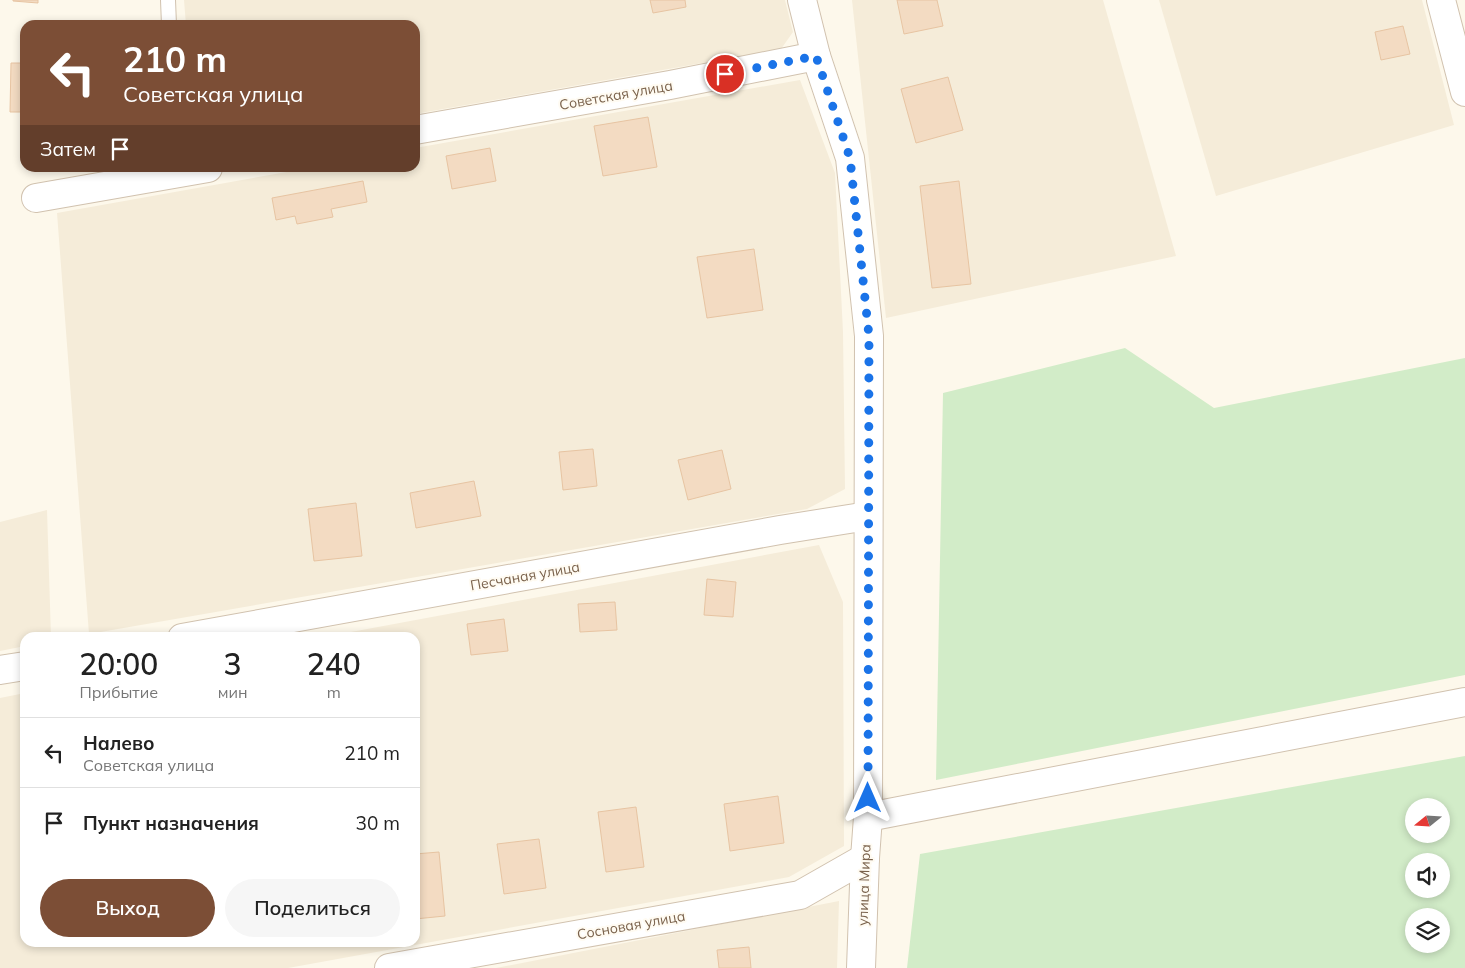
<!DOCTYPE html>
<html lang="ru">
<meta charset="utf-8">
<style>
:root{--surface:#fff;--page:#f6f6f6;--text:#222;--muted:#767676;--line:#e0e0e0;--accent:#7c4e36}
body{margin:0;font-family:Mulish,sans-serif;background:var(--page);color:var(--text);height:100vh;display:flex;flex-direction:column;font-size:19px;white-space:nowrap}
*{box-sizing:border-box;margin:0}
p{font-size:16px;color:var(--muted)}
.icon{flex:none;width:28px;height:28px;fill:none;stroke:currentColor;stroke-width:2;stroke-linecap:round;stroke-linejoin:round}
.map{position:relative;flex:1;overflow:hidden}
.drawer{position:absolute;left:20px;top:632px;width:400px;height:315px;display:flex;flex-direction:column;background:var(--surface);border-radius:15px;box-shadow:0 2px 8px #0003}
.drawer>*{flex:none}
.top-card{position:absolute;left:20px;top:20px;width:400px;height:152px;border-radius:15px;box-shadow:0 2px 8px #0003;background:#7c4e36;color:#fff;overflow:hidden}
.needle{width:32px;rotate:252deg}
.controls{position:absolute;left:1405px;top:798px;display:grid;gap:10px}
.controls a{display:grid;place-items:center;width:45px;height:45px;border-radius:50%;background:var(--surface);box-shadow:0 2px 8px #0003;font-size:25px}
.pin{position:absolute;display:grid;place-items:center;width:42px;height:42px;color:#fff;margin:-21px;border:2px solid #fff;border-radius:50%;box-shadow:0 1px 5px #0007}
.me{position:absolute;width:55px;margin:-28px;rotate:0deg;stroke-linejoin:round;filter:drop-shadow(0 0 4px #0008)}
.turn{display:flex;align-items:center;gap:18px;height:105px;padding:0 20px;font-size:22px}
.turn .icon{width:65px;height:65px;stroke-width:2.5}
.turn b{display:block;font-size:35px;line-height:42px}
.then{display:flex;align-items:center;height:48px;padding:0 20px;background:#0003;gap:10px;font-size:19px}
.eta{display:flex;justify-content:space-evenly;align-items:center;height:85px;text-align:center}
.eta b{font-size:30px;font-weight:600;line-height:35px}
.button{display:flex;gap:10px;margin-top:auto;padding:10px 20px}
.button a{flex:1;height:58px;border-radius:30px;background:var(--accent);color:#fff;font-size:20px;font-weight:600;line-height:58px;text-align:center}
.button a+a{background:var(--page);color:var(--text)}
ul{padding:0;list-style:none}
li{display:flex;align-items:center;gap:15px;height:70px;padding:0 20px;border-top:1px solid var(--line)}
li div{flex:1}
li b{display:block;font-size:19px}
li em{font-style:normal}
.map>svg:first-child{display:block}
</style>
<div class="map">
<svg width="1465" height="968" viewBox="0 0 1465 968">
<rect width="100%" height="100%" fill="#fdf8eb"/>
<!-- residential -->
<g fill="#f5ecd9">
<path d="M184 0H785L793 32 781 49 415 114V25H186Z"/>
<path d="M852 0H1103L1176 256 886 318Z"/>
<path d="M1159 0H1422L1454 125 1216 196Z"/>
<path d="M800 80 835 173 843 332 845 489 807 509 89 634 57 213 309 168H415V148Z"/>
<path d="M47 510 51 637 25 638V646L0 651V522Z"/>
<path d="M819 545 843 602 844 846 789 877 288 968H0V698L25 693V942H415V638L324 637Z"/>
<path d="M839 901 837 968H496Z"/>
</g>
<!-- green -->
<g fill="#d2ecc8" fill-rule="evenodd">
<path d="M1125 348 1214 408 1465 358V675L936 780 943 393Z"/>
<path d="M1465 756V968H907L920 854ZM1414 806H1441V834H1414ZM1414 861H1441V889H1414ZM1414 916H1441V944H1414Z"/>
</g>
<!-- building -->
<g fill="#f3dbc2" stroke="#e7c4a2">
<path d="M13 0H38V3L13 1Z"/>
<path d="M650 0H685L686 7 653 13Z"/>
<path d="M897 0H937L943 26 904 34Z"/>
<path d="M1403 26 1410 54 1381 60 1375 32Z"/>
<path d="M11 63H25V112H10Z"/>
<path d="M948 77 963 130 916 143 901 89Z"/>
<path d="M648 117 657 167 603 176 594 126Z"/>
<path d="M490 148 496 181 452 189 446 156Z"/>
<path d="M363 181 367 202 331 209 333 217 297 224 295 216 276 220 272 198Z"/>
<path d="M959 181 971 284 932 288 920 186Z"/>
<path d="M754 249 763 310 707 318 697 257Z"/>
<path d="M593 449 597 486 563 490 559 452Z"/>
<path d="M722 450 731 489 688 500 678 460Z"/>
<path d="M474 481 481 516 416 528 410 493Z"/>
<path d="M356 503 362 556 314 561 308 509Z"/>
<path d="M707 579 736 582 733 617 704 615Z"/>
<path d="M615 602 617 630 580 632 578 604Z"/>
<path d="M504 619 508 651 471 655 467 624Z"/>
<path d="M778 796 784 843 730 851 724 804Z"/>
<path d="M636 807 644 867 606 872 598 812Z"/>
<path d="M539 839 546 888 504 894 497 844Z"/>
<path d="M439 852 445 916 415 919V854Z"/>
<path d="M749 947 751 968H719L717 950Z"/>
</g>
<g fill="none" stroke-linecap="round" stroke-linejoin="round">
<defs>
<path id="lane" d="M168 0 169 25"/>
<g id="street">
<path d="M802 0 816 56 850 158 869 336 868 817 865 858 861 968"/>
<path d="M1441 0 1465 92"/>
<path d="M415 130 670 85 816 56"/>
<path d="M36 198 208 168"/>
<path d="M182 638 780 530 868 516"/>
<path d="M0 670 25 666"/>
<path d="M868 817 1465 702"/>
<path d="M389 968 800 895 865 858"/>
</g>
</defs>
<!-- lane casing -->
<use href="#lane" stroke="#d1c2af" stroke-width="16"/>
<!-- street casing -->
<use href="#street" stroke="#d1c2af" stroke-width="30"/>
<!-- lane -->
<use href="#lane" stroke="#fff" stroke-width="14"/>
<!-- street -->
<use href="#street" stroke="#fff" stroke-width="28"/>
</g>
<g fill="none" stroke-linecap="round" stroke-linejoin="round">
<!-- route -->
<path stroke="#1a73e8" stroke-width="9" stroke-dasharray="0 16.2" d="M725 74 816 56 850 158 869 336 868 798"/>
</g>
<g text-anchor="middle" stroke-width="4" stroke-linejoin="round" paint-order="stroke">
<!-- street labels -->
<g font-size="14" fill="#7a624c" stroke="#fffbf2">
<text transform="translate(616 95) rotate(-10)" y="5">Советская улица</text>
<text transform="translate(525 576) rotate(-10)" y="5">Песчаная улица</text>
<text transform="translate(864 885) rotate(-88)" y="5">улица Мира</text>
<text transform="translate(631 925) rotate(-10)" y="5">Сосновая улица</text>
</g>
</g>
</svg>
<div class="controls">
<a><svg class="needle" viewBox="-14 -14 28 28"><path d="M0-13l5 13h-10z" fill="#e53935"/><path d="M0 13l5-13h-10z" fill="#767676"/></svg></a>
<a><svg class="icon" aria-label="sound" viewBox="0 0 24 24"><path d="M4 9h4l5-4v14l-5-4H4zM17 9q2 3 0 6"/></svg></a>
<a><svg class="icon" aria-label="layers" viewBox="0 0 24 24"><path d="M12 4l9 5-9 5-9-5zM3 14l9 5 9-5"/></svg></a>
</div>
<div class="pin" style="left:725px;top:74px;background:#d93025"><svg class="icon" aria-label="arrive" viewBox="0 0 24 24"><path d="M6 21V4h12l-3 4 3 4H6"/></svg></div>
<svg class="me" style="left:868px;top:798px" viewBox="-20 -20 40 40"><path d="M0-17L14 15 0 8-14 15z" fill="#1a73e8" stroke="#fff" stroke-width="4"/></svg>
<div class="top-card">
<div class="turn"><svg class="icon" aria-label="left" viewBox="0 0 24 24"><path d="M17 20v-9H6M10 6l-5 5 5 5"/></svg><div><b>210 m</b>Советская улица</div></div>
<div class="then">Затем<svg class="icon" aria-label="arrive" viewBox="0 0 24 24"><path d="M6 21V4h12l-3 4 3 4H6"/></svg></div>
</div>
<section class="drawer">
<div class="eta">
<div><b>20:00</b><p>Прибытие</p></div>
<div><b>3</b><p>мин</p></div>
<div><b>240</b><p>m</p></div>
</div>
<ul>
<li><svg class="icon" aria-label="left" viewBox="0 0 24 24"><path d="M17 20v-9H6M10 6l-5 5 5 5"/></svg><div><b>Налево</b><p>Советская улица</p></div><em>210 m</em></li>
<li><svg class="icon" aria-label="arrive" viewBox="0 0 24 24"><path d="M6 21V4h12l-3 4 3 4H6"/></svg><div><b>Пункт назначения</b></div><em>30 m</em></li>
</ul>
<div class="button"><a>Выход</a><a>Поделиться</a></div>
</section>
</div>
